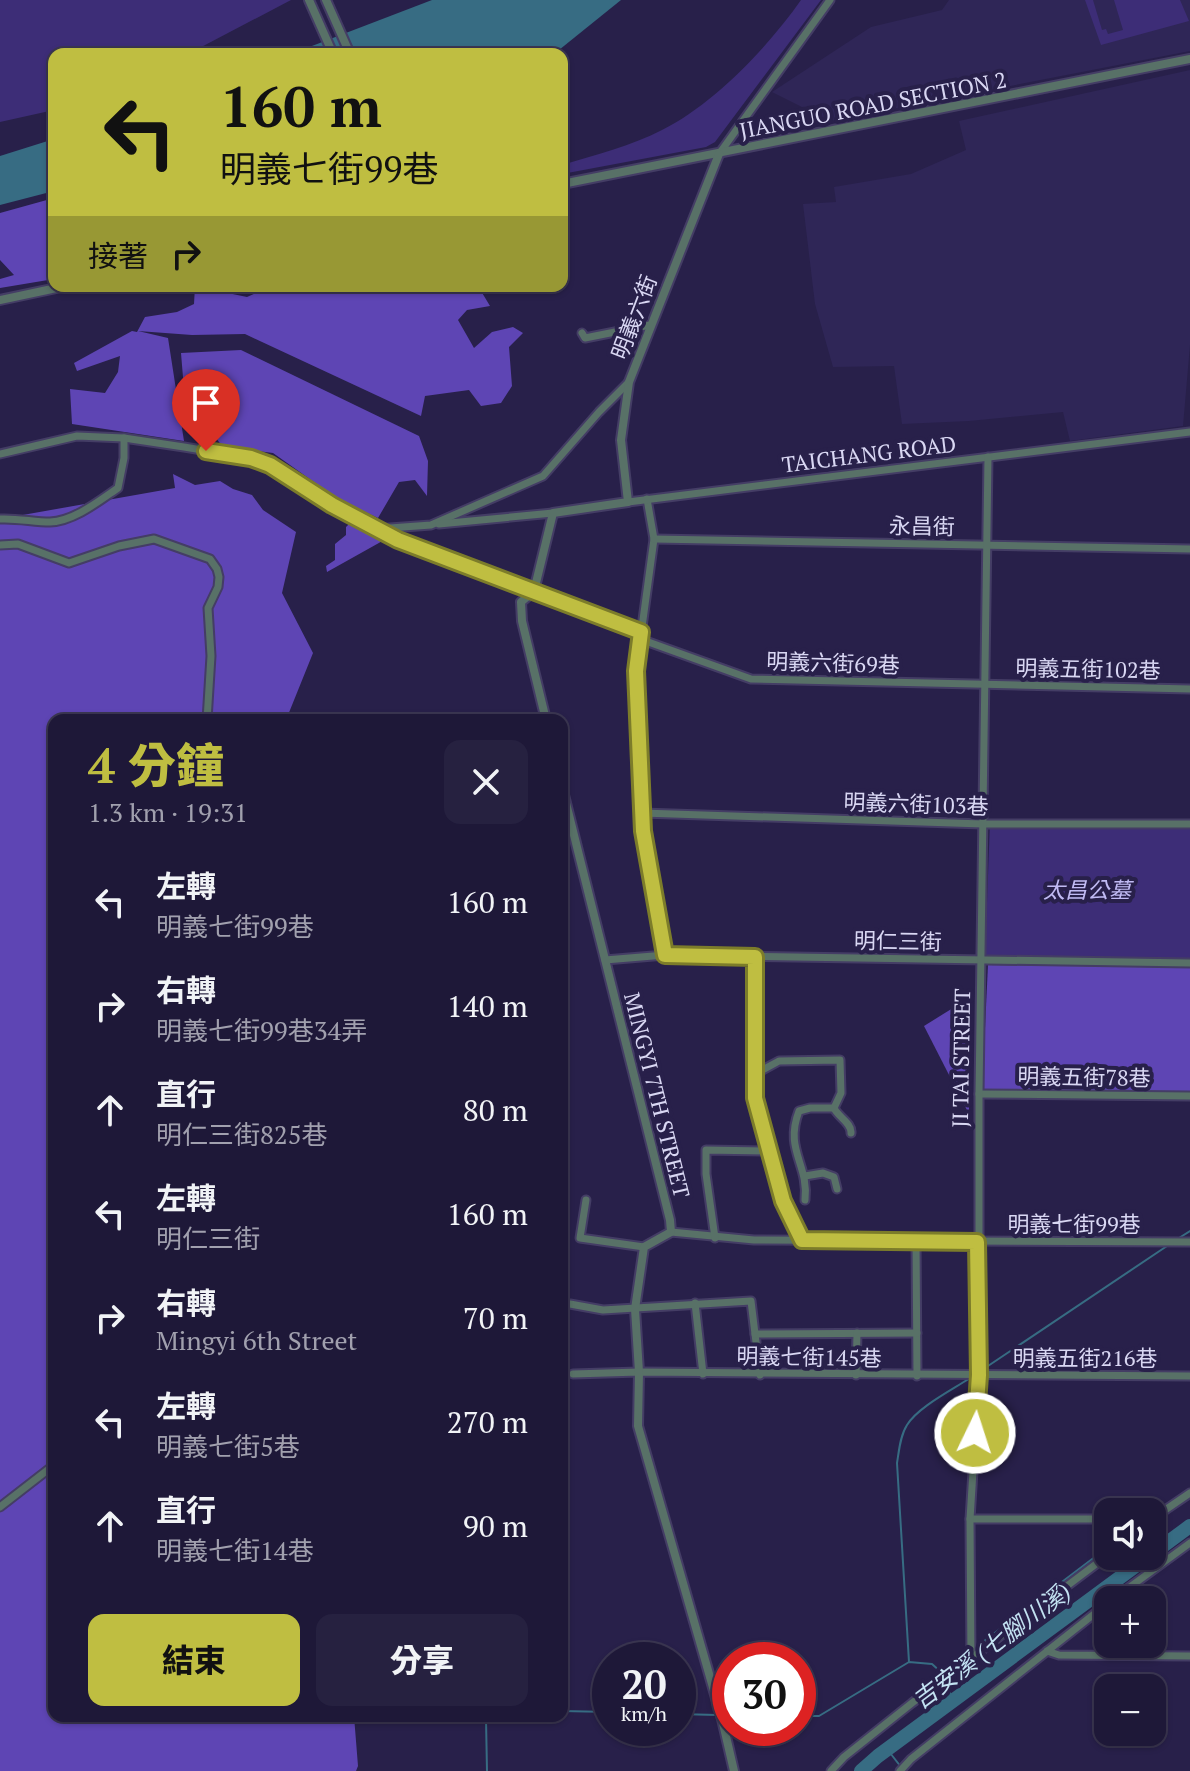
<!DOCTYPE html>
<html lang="zh-TW">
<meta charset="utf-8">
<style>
:root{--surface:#1e1838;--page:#262140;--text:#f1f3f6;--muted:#a1a0ae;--line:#3c3753;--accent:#bfbe41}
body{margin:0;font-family:"PT Serif","Noto Sans TC",serif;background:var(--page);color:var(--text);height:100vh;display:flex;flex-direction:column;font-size:30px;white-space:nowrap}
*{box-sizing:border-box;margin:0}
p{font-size:26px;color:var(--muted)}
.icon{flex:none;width:44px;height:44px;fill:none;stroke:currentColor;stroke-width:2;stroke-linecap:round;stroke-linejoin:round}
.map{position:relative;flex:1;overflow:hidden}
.panel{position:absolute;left:48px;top:714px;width:520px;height:1008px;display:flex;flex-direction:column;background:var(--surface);border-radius:16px;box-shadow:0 2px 6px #0004,0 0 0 2px var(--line)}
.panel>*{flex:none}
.banner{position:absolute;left:48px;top:48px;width:520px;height:244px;border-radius:16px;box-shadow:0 2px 6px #0004,0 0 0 2px var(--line);background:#bfbe41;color:#111;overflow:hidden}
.tools{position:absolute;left:1094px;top:1498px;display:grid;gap:16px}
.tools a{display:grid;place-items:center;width:72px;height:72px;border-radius:16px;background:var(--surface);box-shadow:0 2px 6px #0004,0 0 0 2px var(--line);font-size:40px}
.speed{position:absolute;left:592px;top:1642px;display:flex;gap:16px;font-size:40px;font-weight:700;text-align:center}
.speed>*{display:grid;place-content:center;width:104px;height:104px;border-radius:50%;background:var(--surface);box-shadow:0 2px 6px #0004,0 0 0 2px var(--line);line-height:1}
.speed small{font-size:20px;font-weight:400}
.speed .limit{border:12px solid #d22;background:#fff;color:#111}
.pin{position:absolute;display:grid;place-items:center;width:68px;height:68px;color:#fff;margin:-82px -34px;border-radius:50% 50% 50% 0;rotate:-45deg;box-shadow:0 0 8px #0007}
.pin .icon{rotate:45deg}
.me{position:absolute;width:88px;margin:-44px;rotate:4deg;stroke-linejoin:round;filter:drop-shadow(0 0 6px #0008)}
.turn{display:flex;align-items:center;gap:28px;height:168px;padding:0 40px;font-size:36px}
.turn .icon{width:104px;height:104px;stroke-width:2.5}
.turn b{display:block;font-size:56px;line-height:68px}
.then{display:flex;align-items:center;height:76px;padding:0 40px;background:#0003;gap:16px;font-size:30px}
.round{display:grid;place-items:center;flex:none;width:84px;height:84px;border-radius:16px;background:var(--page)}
.head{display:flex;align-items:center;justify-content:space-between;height:136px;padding:0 40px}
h1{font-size:48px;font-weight:800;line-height:60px;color:var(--accent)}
.primary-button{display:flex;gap:16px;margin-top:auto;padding:16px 40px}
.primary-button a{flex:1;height:92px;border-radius:16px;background:var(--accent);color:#111;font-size:32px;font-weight:800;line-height:92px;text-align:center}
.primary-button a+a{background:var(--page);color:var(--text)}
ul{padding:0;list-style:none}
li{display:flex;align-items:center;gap:24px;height:104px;padding:0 40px}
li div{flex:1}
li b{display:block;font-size:30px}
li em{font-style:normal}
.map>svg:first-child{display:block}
</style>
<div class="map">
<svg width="1190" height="1771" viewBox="0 0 1190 1771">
<rect width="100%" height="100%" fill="#28204a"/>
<!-- built -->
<g fill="#2f2657">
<path d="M949 0H1190V51L830 121 772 92 871 27 942 10Z"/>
<path d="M1190 70V345L1183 426 1070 441 1063 412 969 421 902 424 894 366 833 367 815 304 803 204 836 202 834 187 911 174 966 150 959 121Z"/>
</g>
<!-- green -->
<g fill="#3d2d77">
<path d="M0 0H291L188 54H54V110L0 122Z"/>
<path d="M801 0H821L715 142 706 147 562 174V165C595 155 631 146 662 130 714 104 768 47 801 0Z"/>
<path d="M1085 0H1093L1102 30 1106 29 1108 34 1123 30 1114 0H1180L1189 21 1101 45Z"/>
<path d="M990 821 1190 823V958H985Z"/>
</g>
<!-- forest -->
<g fill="#5e45b4">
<path d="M54 198V279L0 288V279L14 275 0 260V213Z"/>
<path d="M195 286H219L223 292 247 297 270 287 282 286H478L490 306 467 310 458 320 474 348 492 332 513 327 523 333 509 347 512 386 501 403 481 406 469 390 425 396 421 416 245 334 192 335 138 331 168 338 184 441 72 424 70 389 105 393 118 372 120 356 77 371 74 363 132 331 137 332 145 317 177 312 194 304Z"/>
<path d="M241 350 419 436 428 461 427 496 415 480 399 482 378 518 338 499 273 453 222 446 201 418 187 426 181 353Z"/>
<path d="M173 474 195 485 220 481 233 489 252 495 263 510 296 532 282 593 313 653 286 720H54V1716H354L358 1766 356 1771H0V519L175 488Z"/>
<path d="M352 521 386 539 327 572 326 566 335 560V544L346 535V527Z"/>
<path d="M988 965 1190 966V1092H982Z"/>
<path d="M969 998V1114L924 1026Z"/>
</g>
<!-- water -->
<g fill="#376c83">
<path d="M432 0H621L554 54H291Z"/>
<path d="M54 139V191L0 205V156Z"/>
</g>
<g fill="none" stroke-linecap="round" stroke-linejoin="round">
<!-- stream -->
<g stroke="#376c83" stroke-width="2">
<path d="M1179 1238 1190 1231"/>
<path d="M982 1370 1170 1244"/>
<path d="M1173 1501 1190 1489"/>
<path d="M975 1648 1108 1547"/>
<path d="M909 1662 897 1463C899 1451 900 1436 907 1425 918 1407 952 1390 970 1378"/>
<path d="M942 1673 970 1652"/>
<path d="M946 1683 953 1700"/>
<path d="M562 1711 610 1712"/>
<path d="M678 1714 717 1715"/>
<path d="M723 1715H730"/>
<path d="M798 1716H819L909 1662 932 1664 942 1673"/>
<path d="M887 1749 901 1767"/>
<path d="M487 1771 486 1719 490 1716"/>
</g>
<!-- river -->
<g stroke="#376c83" stroke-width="14">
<path d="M1152 1554 1190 1526"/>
<path d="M861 1771 878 1756 1149 1556"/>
</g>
<defs>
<g id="minor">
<path d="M719 154 830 0"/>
<path d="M582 333 585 338 650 325"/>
<path d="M0 454 77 436 124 438 184 447 251 458 270 465 332 505 354 514 376 529 431 525 543 476 599 412 629 382"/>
<path d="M647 499 654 539 636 671 640 773 644 850 665 955"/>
<path d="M628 502 1190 432"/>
<path d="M0 519C17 518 34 522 50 522 74 521 99 501 118 488L124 458V438"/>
<path d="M439 524 553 513"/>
<path d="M378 530 514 586 534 591 641 632"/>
<path d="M654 539 1190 549"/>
<path d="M0 545 18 544 69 563 119 546 154 539 210 559 217 569 219 577 218 587 208 608 211 656 207 720"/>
<path d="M640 639 751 679 1190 689"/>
<path d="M642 813 983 824H1190"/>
<path d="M755 957V1098L783 1201 802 1240"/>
<path d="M605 960 665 955 1190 963"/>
<path d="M755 1074 779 1061 840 1060 841 1093 834 1108C838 1117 852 1123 851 1133"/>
<path d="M979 1094 1190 1096"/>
<path d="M805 1176 823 1173 834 1177 837 1189"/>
<path d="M586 1200 580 1238 644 1247"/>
<path d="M805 1200C809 1164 784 1150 799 1111L810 1108H834"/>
<path d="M671 1232 754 1240 1190 1242"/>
<path d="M715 1238 706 1174V1150L768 1151"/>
<path d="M916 1240 917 1376"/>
<path d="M695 1303 703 1374"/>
<path d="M570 1304 603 1310 751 1301 760 1375"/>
<path d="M755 1334 917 1333"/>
<path d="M573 1374 639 1372 1190 1376"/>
<path d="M856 1375 857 1333"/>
<path d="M0 1507 54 1465"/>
<path d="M970 1519H1108"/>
<path d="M1152 1519 1190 1493"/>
<path d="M1112 1600 1190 1543"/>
<path d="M1047 1651 1059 1655 1190 1656"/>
<path d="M971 1660 970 1519 979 1375V1094L988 457"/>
<path d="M831 1771 844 1757 912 1703 1108 1555"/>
<path d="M900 1771 911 1759 1108 1603"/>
</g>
<g id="tertiary">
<path d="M309 0 333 54"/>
<path d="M326 0 350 54"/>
<path d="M562 184 1190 59"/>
<path d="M0 300 66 286"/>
<path d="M546 720 522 621 521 602 534 591 553 513 628 502 621 440 629 382 719 154"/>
<path d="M562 787 670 1220 671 1232 644 1247 635 1309 639 1372 638 1426 722 1719 734 1771"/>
</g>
</defs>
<!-- minor casing -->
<use href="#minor" stroke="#443d65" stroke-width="11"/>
<!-- tertiary casing -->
<use href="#tertiary" stroke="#443d65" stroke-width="12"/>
<!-- minor -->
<use href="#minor" stroke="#587167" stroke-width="7"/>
<!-- tertiary -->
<use href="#tertiary" stroke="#587167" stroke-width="8"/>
</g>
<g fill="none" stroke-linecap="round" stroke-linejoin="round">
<defs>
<path id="route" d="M206 451 251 458 270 465 332 505 398 540 641 632 636 671 643 831 665 955 755 957V1098L783 1201 802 1240 977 1242 979 1375 975 1433"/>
</defs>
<!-- route casing -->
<use href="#route" stroke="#7c7c2a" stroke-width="20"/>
<!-- route -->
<use href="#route" stroke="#bfbe41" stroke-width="14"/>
</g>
<g text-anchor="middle" stroke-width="8" stroke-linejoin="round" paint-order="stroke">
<!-- street labels -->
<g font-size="22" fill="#d9d7f3" stroke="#28204a">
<text transform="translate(873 105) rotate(-11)" y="8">JIANGUO ROAD SECTION 2</text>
<text transform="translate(634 317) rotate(-69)" y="8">明義六街</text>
<text transform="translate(869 454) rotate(-7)" y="8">TAICHANG ROAD</text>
<text transform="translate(922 526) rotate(1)" y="8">永昌街</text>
<text transform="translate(833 663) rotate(2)" y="8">明義六街69巷</text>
<text transform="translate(1088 669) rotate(1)" y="8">明義五街102巷</text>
<text transform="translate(916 804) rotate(2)" y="8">明義六街103巷</text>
<text transform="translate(898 941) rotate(1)" y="8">明仁三街</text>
<text transform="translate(961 1058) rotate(-89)" y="8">JI TAI STREET</text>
<text transform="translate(1084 1077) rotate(1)" y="8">明義五街78巷</text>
<text transform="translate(657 1095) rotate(76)" y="8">MINGYI 7TH STREET</text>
<text x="1074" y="1232">明義七街99巷</text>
<text transform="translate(809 1357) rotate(1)" y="8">明義七街145巷</text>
<text x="1085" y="1366">明義五街216巷</text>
</g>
<!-- park labels -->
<g font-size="22" font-style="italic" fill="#c0baf3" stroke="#28204a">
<text x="1087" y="898">太昌公墓</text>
</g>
<!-- water labels -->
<g font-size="24" font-style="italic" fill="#c3e2f2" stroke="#28204a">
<text transform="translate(992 1646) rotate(-37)" y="8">吉安溪 (七腳川溪)</text>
</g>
</g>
</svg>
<div class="tools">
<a><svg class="icon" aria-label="sound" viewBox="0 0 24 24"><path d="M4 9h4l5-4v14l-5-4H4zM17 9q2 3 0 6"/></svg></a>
<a>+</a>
<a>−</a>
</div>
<div class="speed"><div>20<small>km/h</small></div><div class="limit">30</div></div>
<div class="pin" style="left:206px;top:451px;background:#d93025"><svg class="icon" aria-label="arrive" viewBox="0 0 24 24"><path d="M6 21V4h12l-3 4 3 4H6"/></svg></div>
<svg class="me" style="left:975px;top:1433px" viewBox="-20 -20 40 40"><circle r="17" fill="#bfbe41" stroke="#fff" stroke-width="3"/><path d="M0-11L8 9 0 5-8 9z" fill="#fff"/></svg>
<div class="banner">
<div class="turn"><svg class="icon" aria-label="left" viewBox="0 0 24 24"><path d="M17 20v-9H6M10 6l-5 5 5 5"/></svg><div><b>160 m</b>明義七街99巷</div></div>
<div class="then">接著<svg class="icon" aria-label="right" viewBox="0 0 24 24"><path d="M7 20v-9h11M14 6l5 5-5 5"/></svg></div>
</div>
<section class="panel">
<div class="head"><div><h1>4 分鐘</h1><p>1.3 km · 19:31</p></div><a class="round"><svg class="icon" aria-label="close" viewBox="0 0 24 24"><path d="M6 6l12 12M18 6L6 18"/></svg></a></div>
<ul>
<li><svg class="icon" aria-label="left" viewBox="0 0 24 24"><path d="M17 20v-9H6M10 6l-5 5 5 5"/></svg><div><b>左轉</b><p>明義七街99巷</p></div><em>160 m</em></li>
<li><svg class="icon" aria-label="right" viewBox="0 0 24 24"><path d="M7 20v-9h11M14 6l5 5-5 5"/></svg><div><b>右轉</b><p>明義七街99巷34弄</p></div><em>140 m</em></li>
<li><svg class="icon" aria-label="ahead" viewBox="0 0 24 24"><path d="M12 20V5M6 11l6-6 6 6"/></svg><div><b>直行</b><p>明仁三街825巷</p></div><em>80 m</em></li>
<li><svg class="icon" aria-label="left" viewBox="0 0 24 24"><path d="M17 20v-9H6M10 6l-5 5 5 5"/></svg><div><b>左轉</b><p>明仁三街</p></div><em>160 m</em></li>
<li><svg class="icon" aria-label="right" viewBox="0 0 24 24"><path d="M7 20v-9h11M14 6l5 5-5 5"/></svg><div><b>右轉</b><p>Mingyi 6th Street</p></div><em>70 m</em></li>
<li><svg class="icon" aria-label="left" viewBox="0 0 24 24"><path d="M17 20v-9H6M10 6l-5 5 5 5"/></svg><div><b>左轉</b><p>明義七街5巷</p></div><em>270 m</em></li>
<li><svg class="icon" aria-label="ahead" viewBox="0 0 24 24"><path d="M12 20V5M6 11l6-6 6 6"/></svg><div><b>直行</b><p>明義七街14巷</p></div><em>90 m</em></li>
</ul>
<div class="primary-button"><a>結束</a><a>分享</a></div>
</section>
</div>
